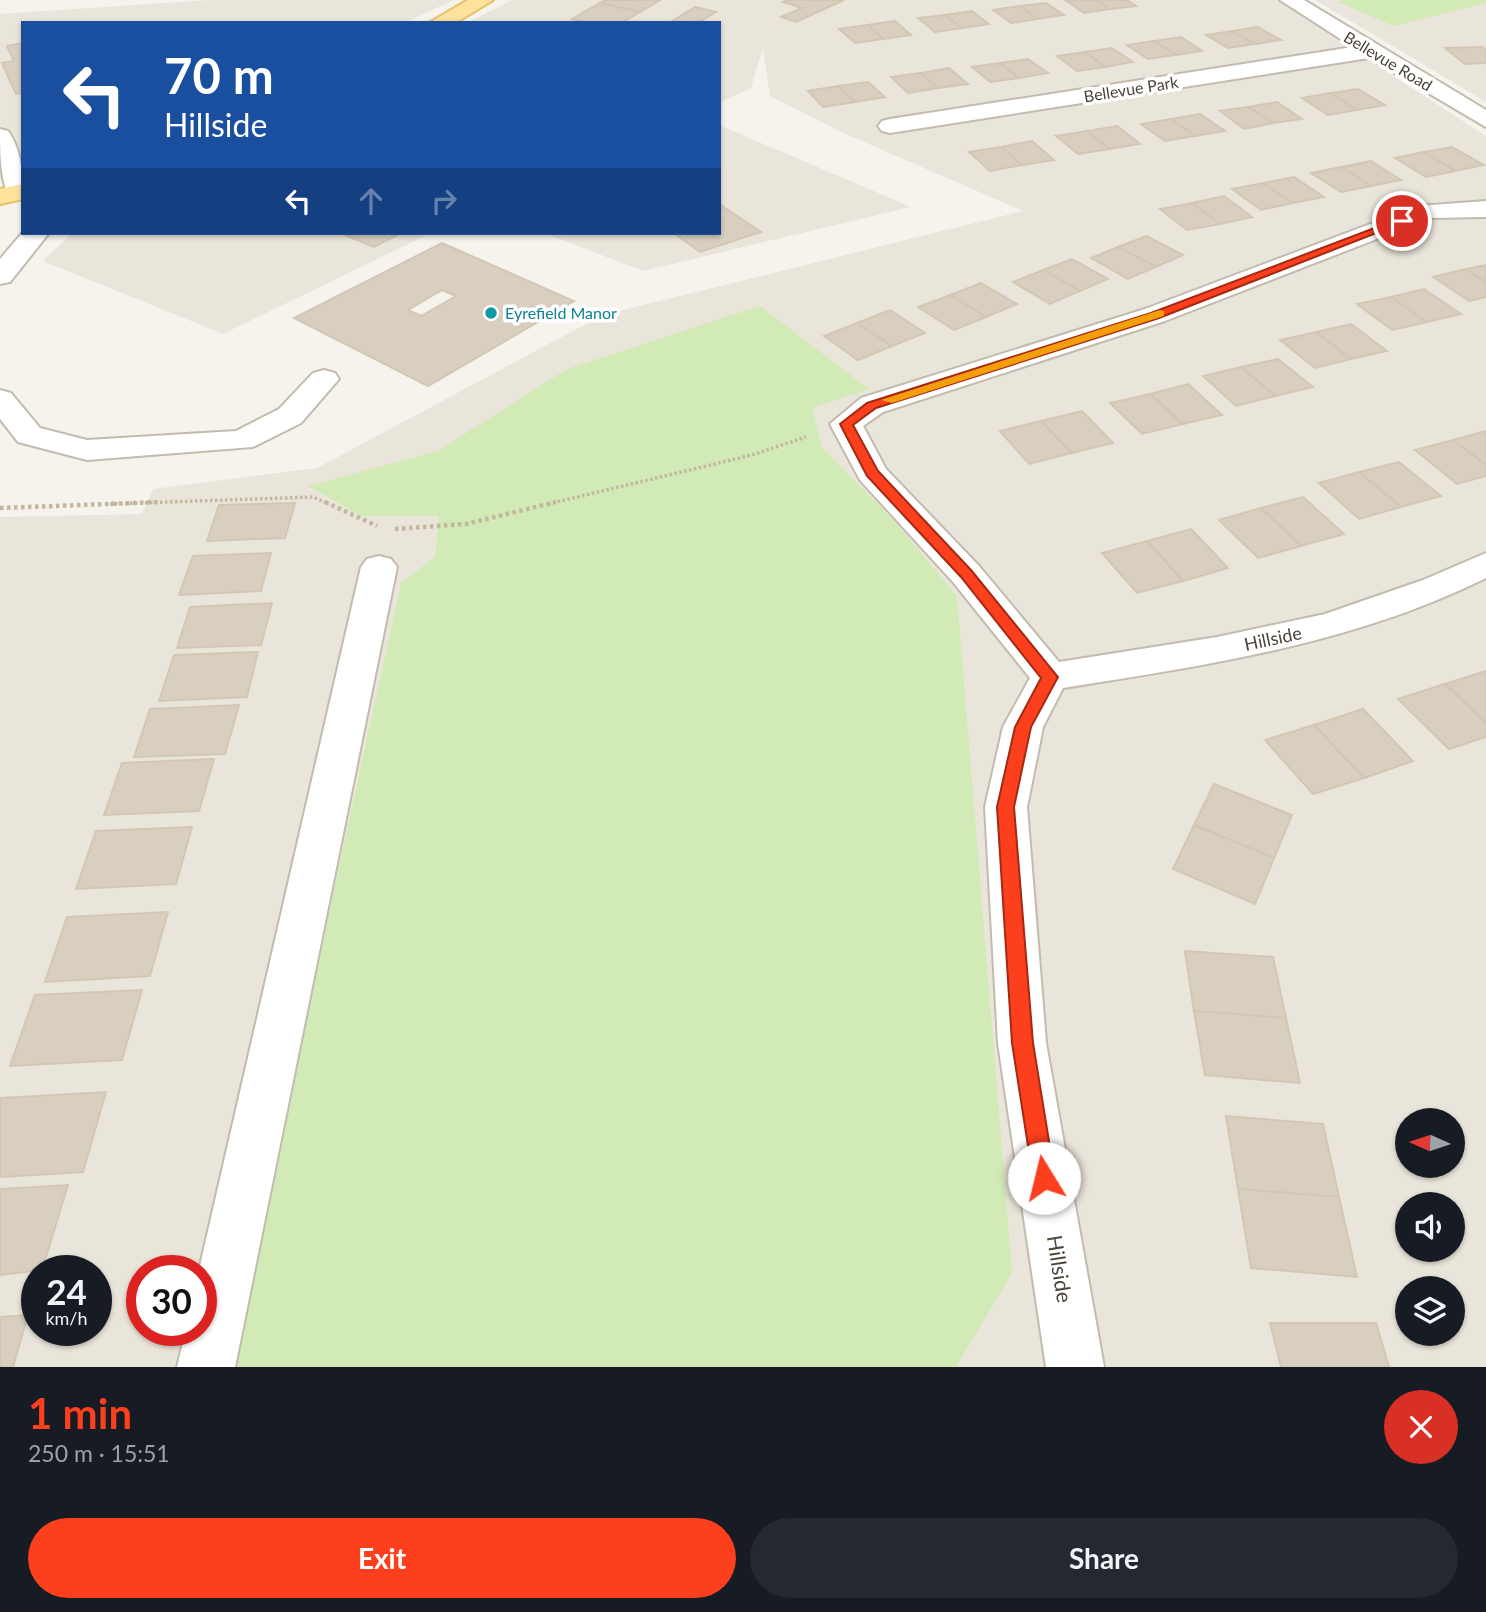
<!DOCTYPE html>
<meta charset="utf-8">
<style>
:root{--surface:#171b24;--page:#242831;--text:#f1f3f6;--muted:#9ea1a6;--accent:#fc3f1d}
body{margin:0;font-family:Lato,sans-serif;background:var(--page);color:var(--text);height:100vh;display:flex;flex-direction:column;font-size:26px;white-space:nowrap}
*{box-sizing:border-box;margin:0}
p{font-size:23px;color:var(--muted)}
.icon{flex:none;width:38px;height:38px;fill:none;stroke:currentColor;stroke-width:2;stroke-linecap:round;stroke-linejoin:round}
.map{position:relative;height:1367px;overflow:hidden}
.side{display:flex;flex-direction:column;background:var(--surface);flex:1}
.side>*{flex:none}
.guide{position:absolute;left:21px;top:21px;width:700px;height:214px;border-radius:0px;box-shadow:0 2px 5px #0004;background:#1a4fa0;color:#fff;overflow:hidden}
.needle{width:46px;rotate:273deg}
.controls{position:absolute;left:1395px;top:1108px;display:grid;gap:14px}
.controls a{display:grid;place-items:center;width:70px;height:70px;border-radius:50%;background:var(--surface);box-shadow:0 2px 5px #0004;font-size:35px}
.speed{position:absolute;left:21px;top:1255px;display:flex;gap:14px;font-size:35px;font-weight:700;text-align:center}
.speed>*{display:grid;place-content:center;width:91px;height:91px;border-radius:50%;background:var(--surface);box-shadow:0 2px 5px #0004;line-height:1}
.speed small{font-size:18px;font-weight:400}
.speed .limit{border:10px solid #d22;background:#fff;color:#111}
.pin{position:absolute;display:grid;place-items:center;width:60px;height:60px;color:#fff;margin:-30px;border:4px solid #fff;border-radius:50%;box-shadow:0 2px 7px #0007}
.me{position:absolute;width:77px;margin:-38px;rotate:351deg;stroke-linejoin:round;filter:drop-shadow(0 0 5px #0008)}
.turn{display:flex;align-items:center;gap:24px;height:147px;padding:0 28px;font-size:32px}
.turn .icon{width:91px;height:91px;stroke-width:2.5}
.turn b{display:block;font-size:49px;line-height:60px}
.lanes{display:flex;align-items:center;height:66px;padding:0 28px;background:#0003;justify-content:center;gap:35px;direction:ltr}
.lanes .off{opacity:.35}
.round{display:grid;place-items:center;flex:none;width:74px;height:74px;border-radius:37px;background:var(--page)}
.summary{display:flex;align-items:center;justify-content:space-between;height:119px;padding:0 28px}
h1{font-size:42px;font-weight:700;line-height:52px;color:var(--accent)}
.action{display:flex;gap:14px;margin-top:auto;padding:14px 28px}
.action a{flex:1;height:80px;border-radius:42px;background:var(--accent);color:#fff;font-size:28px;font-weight:700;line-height:80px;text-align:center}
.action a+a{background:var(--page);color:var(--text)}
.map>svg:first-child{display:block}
</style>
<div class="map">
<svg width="1486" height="1367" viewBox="0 0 1486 1367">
<rect width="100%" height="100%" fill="#f6f3ec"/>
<!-- residential -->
<g fill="#eae5da" fill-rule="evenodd">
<path d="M210 0H454L404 23H23V174L0 179V14Z"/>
<path d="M512 0H1276L1486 136V1367H0V517L142 514 153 489 317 468 603 315 1023 211 841 132 770 96 763 48 751 88 719 103V23H467ZM1407 1120H1452V1166H1407ZM1407 1204H1452V1250H1407ZM37 1270H96V1330H37ZM142 1270H201V1330H142ZM1407 1288H1452V1334H1407Z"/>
<path d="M1315 0H1486V102L1381 39Z"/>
<path d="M719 125 911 207 643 271 544 233H719Z"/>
<path d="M72 233H431L223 334 43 261Z"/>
</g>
<!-- green -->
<g fill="#d2eab5">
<path d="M1346 0H1486V3L1394 26 1338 2Z"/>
<path d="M760 306 869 389 812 408 822 447 894 521 957 596 1012 1273 956 1367H230L401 583 435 557 439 516H362L308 486 438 451 567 369Z"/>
</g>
<!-- building -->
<g fill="#d8cfc1" stroke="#d3c7b4" stroke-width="2" fill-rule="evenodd">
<path d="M606 0H660L640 12 600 3Z"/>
<path d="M787 0H844L796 22 781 17 802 8 783 2Z"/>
<path d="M1065 0H1096L1110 9 1084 13Z"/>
<path d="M1096 0H1127L1136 6 1110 9Z"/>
<path d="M600 3 640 12 621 23H591L572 19Z"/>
<path d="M1046 3 1064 15 1037 19 1020 6Z"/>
<path d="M1020 6 1037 19 1011 23 993 10Z"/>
<path d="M695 7 716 12 698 23H669Z"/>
<path d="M972 11 989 24 962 28 945 15Z"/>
<path d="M945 15 962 28 935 32 918 18Z"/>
<path d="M895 21 911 35 883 39 868 25Z"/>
<path d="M868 25 883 39 855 43 839 29Z"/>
<path d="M1258 27 1281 40 1255 44 1232 31Z"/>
<path d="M1232 31 1255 44 1228 48 1206 35Z"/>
<path d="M1181 37 1202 51 1176 55 1154 41Z"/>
<path d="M1154 41 1176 55 1148 59 1127 45Z"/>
<path d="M23 43V93L16 94 2 63 14 61 7 46Z"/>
<path d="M1482 47 1486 49V63L1465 64 1445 48Z"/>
<path d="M1112 48 1133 62 1105 67 1085 52Z"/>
<path d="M1085 52 1105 67 1077 71 1057 56Z"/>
<path d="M1028 59 1048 73 1019 78 1000 63Z"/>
<path d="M1000 63 1019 78 990 82 972 67Z"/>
<path d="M949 68 968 84 938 88 920 73Z"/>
<path d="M920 73 938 88 908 93 891 77Z"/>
<path d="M868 82 885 97 855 102 838 86Z"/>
<path d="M838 86 855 102 823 107 808 91Z"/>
<path d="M1358 89 1385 105 1357 110 1330 93Z"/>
<path d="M1330 93 1357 110 1328 115 1302 98Z"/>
<path d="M1277 102 1302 119 1274 123 1248 107Z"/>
<path d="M1248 107 1274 123 1244 129 1220 111Z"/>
<path d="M1200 114 1225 131 1195 136 1171 119Z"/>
<path d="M1171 119 1195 136 1165 141 1141 124Z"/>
<path d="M1117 126 1140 144 1109 149 1087 131Z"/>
<path d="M1087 131 1109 149 1078 154 1056 136Z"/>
<path d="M1032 141 1054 160 1022 165 1001 147Z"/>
<path d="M1001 147 1022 165 990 171 969 152Z"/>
<path d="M1452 147 1484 165 1455 171 1424 152Z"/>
<path d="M1424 152 1455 171 1426 177 1395 158Z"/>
<path d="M1371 161 1401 180 1371 186 1341 167Z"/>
<path d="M1341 167 1371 186 1341 192 1311 173Z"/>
<path d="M1294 177 1324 197 1293 203 1263 183Z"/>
<path d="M1263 183 1293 203 1261 210 1232 189Z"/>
<path d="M1224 196 1252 217 1220 224 1192 203Z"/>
<path d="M1192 203 1220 224 1187 230 1160 209Z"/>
<path d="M719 204 761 232 700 252 674 233H719Z"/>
<path d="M340 233H401L374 247Z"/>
<path d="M1146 236 1183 255 1156 267 1118 247Z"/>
<path d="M442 243 574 301 428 386 294 318ZM442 290 456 296 421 316 408 310Z"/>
<path d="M1118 247 1156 267 1128 279 1091 258Z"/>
<path d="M1072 259 1108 279 1080 291 1043 270Z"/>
<path d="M1486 265V283L1466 269Z"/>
<path d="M1466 269 1486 283V297L1469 301 1433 277Z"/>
<path d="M1043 270 1080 291 1050 304 1013 282Z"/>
<path d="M981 283 1017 304 986 317 950 295Z"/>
<path d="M1424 289 1461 314 1427 322 1391 297Z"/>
<path d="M950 295 986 317 954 330 918 307Z"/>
<path d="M1391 297 1427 322 1392 330 1357 304Z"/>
<path d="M890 310 925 333 892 346 857 323Z"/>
<path d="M857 323 892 346 858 360 824 336Z"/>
<path d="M1351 324 1387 351 1351 359 1316 332Z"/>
<path d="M1316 332 1351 359 1315 368 1280 340Z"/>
<path d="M1278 359 1313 387 1275 396 1241 367Z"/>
<path d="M1241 367 1275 396 1236 406 1203 376Z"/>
<path d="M1188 384 1222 415 1183 424 1150 394Z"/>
<path d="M1150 394 1183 424 1142 434 1110 403Z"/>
<path d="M1082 411 1113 443 1072 453 1041 421Z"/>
<path d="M1041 421 1072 453 1029 464 1000 431Z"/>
<path d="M1486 431V465L1453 440Z"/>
<path d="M1453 440 1486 465V476L1457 484 1415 450Z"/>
<path d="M1399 462 1441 496 1401 507 1359 472Z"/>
<path d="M1359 472 1401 507 1359 519 1319 483Z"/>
<path d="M1303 497 1344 534 1301 546 1261 508Z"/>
<path d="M295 503 285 538 207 541 219 505Z"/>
<path d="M1261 508 1301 546 1258 558 1219 520Z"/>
<path d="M1191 529 1228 568 1183 581 1147 541Z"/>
<path d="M1147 541 1183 581 1137 593 1102 553Z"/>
<path d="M271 553 261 591 179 595 193 556Z"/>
<path d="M272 603 261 645 177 648 190 607Z"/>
<path d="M258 652 247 697 159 701 174 655Z"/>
<path d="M1486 671V723L1445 684Z"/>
<path d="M1445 684 1486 723V737L1449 749 1398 699Z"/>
<path d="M239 705 225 754 134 757 150 709Z"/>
<path d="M1363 709 1413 761 1364 778 1314 725Z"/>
<path d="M1314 725 1364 778 1313 794 1265 740Z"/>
<path d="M214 759 199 811 104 815 122 763Z"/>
<path d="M1214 784 1292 815 1274 858 1194 825Z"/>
<path d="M1194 825 1274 858 1255 904 1173 869Z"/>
<path d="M192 827 176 884 76 889 96 831Z"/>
<path d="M168 912 150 976 45 982 67 917Z"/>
<path d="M1185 951 1273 957 1286 1018 1194 1011Z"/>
<path d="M142 990 122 1060 10 1066 35 995Z"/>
<path d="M1194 1011 1286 1018 1300 1083 1205 1075Z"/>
<path d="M106 1092 83 1172 0 1177V1098Z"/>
<path d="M1226 1116 1323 1124 1339 1197 1238 1189Z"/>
<path d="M68 1185 42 1270 0 1275V1189Z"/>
<path d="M1238 1189 1339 1197 1357 1277 1251 1268Z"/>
<path d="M28 1315 13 1367H0V1317Z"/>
<path d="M1270 1323H1376L1389 1367H1281Z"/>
</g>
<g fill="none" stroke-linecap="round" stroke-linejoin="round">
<defs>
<g id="minor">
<path d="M1280 0H1304L1486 110V127L1369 58 890 133 882 131 878 126 882 121 890 119 1353 47Z"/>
<path d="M0 129 8 131C22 151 23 175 23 198L9 197C0 178 0 151 0 129Z"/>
<path d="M1486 201V217L1431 218 1165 321 883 412 863 426 886 469 979 566 1059 662 1217 637 1325 614 1423 580 1486 553V578C1353 644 1208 665 1063 688L1043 727 1027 807 1046 1043 1104 1367H1046L998 1043 985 807 1003 727 1030 678 953 582 860 480 830 424 861 398 1145 309 1418 206Z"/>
<path d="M23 232 49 233 10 282 0 284V259Z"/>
<path d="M324 370 335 373 339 379 301 423 253 447 87 460 18 442 0 419V390L11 393 40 428 87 440 236 431 279 409 313 373Z"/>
<path d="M379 556 391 559 397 567 235 1367H177L186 1330H201L199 1270 361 567 367 559Z"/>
</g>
<g id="major">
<path d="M468 0H493L455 23H429Z"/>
<path d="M23 184V199L0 204V189Z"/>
</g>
</defs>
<!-- minor casing -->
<use href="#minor" stroke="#c2bbae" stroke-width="4"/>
<!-- major casing -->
<use href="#major" stroke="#e6c16a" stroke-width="4"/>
<!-- path-far1 -->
<g stroke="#c4b79f" stroke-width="3.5" stroke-dasharray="2.5 2.5" stroke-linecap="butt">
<path d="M110 504 313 497 329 504"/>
<path d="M548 504 752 455 806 437"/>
</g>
<!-- path -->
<g stroke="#c4b79f" stroke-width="4.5" stroke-dasharray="3.5 3.5" stroke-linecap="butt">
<path d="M325 502 377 526"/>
<path d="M0 508 160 502"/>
<path d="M395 529 466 524 556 502"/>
</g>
<!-- minor -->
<use href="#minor" fill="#fff" fill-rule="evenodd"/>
<!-- major -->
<use href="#major" fill="#ffe39c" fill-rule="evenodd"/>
</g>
<!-- route -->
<path fill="#fc3f1d" stroke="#a42913" stroke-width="2" d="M1398 219 1407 221 1159 318 876 408 853 425 878 471 971 570 1058 677 1031 727 1014 807 1033 1043 1055 1178 1052 1185 1044 1188 1037 1185 1033 1178 1012 1043 997 807 1015 727 1041 678 961 577 867 476 840 424 867 403 1151 313Z"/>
<!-- slow -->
<path fill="#f59e0b" d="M1160 310 1164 311V316L892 403 881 400Z"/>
<!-- markers -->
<circle fill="#0f9aa8" stroke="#fff" stroke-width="2.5" cx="491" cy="313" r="7"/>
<g text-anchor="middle" stroke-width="7" stroke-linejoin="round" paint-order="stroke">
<!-- far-street labels -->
<g font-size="16" fill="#4b4439" stroke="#fff">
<text transform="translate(1388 61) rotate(31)" y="6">Bellevue Road</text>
<text transform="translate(1131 89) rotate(-9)" y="6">Bellevue Park</text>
</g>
<!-- far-culture labels -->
<g font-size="16" fill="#0d838f" stroke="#fff" text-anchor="start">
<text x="505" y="319">Eyrefield Manor</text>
</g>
<!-- street labels -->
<g font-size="18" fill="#4b4439" stroke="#fff">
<text transform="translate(1273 639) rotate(-12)" y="6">Hillside</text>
</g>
<!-- near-street labels -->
<g font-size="21" fill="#4b4439" stroke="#fff">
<text transform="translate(1059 1269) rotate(81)" y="7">Hillside</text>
</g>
</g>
</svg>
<div class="controls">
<a><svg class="needle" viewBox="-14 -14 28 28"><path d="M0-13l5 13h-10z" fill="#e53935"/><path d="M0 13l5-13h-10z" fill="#9ea1a6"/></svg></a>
<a><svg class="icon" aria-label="sound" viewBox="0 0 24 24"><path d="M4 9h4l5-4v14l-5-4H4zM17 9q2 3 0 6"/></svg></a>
<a><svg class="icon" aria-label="layers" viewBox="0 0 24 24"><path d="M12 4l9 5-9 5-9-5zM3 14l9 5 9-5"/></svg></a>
</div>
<div class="speed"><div>24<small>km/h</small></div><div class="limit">30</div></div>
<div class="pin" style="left:1402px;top:221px;background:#d93025"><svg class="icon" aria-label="arrive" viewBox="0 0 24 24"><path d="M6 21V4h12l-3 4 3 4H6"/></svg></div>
<svg class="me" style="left:1044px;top:1178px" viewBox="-20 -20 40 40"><circle r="19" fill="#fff"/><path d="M0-13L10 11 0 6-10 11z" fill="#fc3f1d"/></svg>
<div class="guide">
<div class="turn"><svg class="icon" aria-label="left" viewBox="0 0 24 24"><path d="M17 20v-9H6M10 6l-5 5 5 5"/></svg><div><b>70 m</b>Hillside</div></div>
<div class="lanes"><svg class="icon" aria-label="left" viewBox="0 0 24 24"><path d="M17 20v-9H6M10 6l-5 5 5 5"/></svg><svg class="icon off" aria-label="ahead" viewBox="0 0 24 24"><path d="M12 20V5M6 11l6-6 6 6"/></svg><svg class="icon off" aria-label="right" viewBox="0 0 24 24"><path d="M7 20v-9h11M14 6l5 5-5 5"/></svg></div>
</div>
</div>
<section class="side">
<div class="summary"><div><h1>1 min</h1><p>250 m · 15:51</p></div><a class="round" style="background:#d93025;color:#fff"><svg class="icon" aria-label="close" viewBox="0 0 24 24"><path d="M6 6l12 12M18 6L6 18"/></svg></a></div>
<div class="action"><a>Exit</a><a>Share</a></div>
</section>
